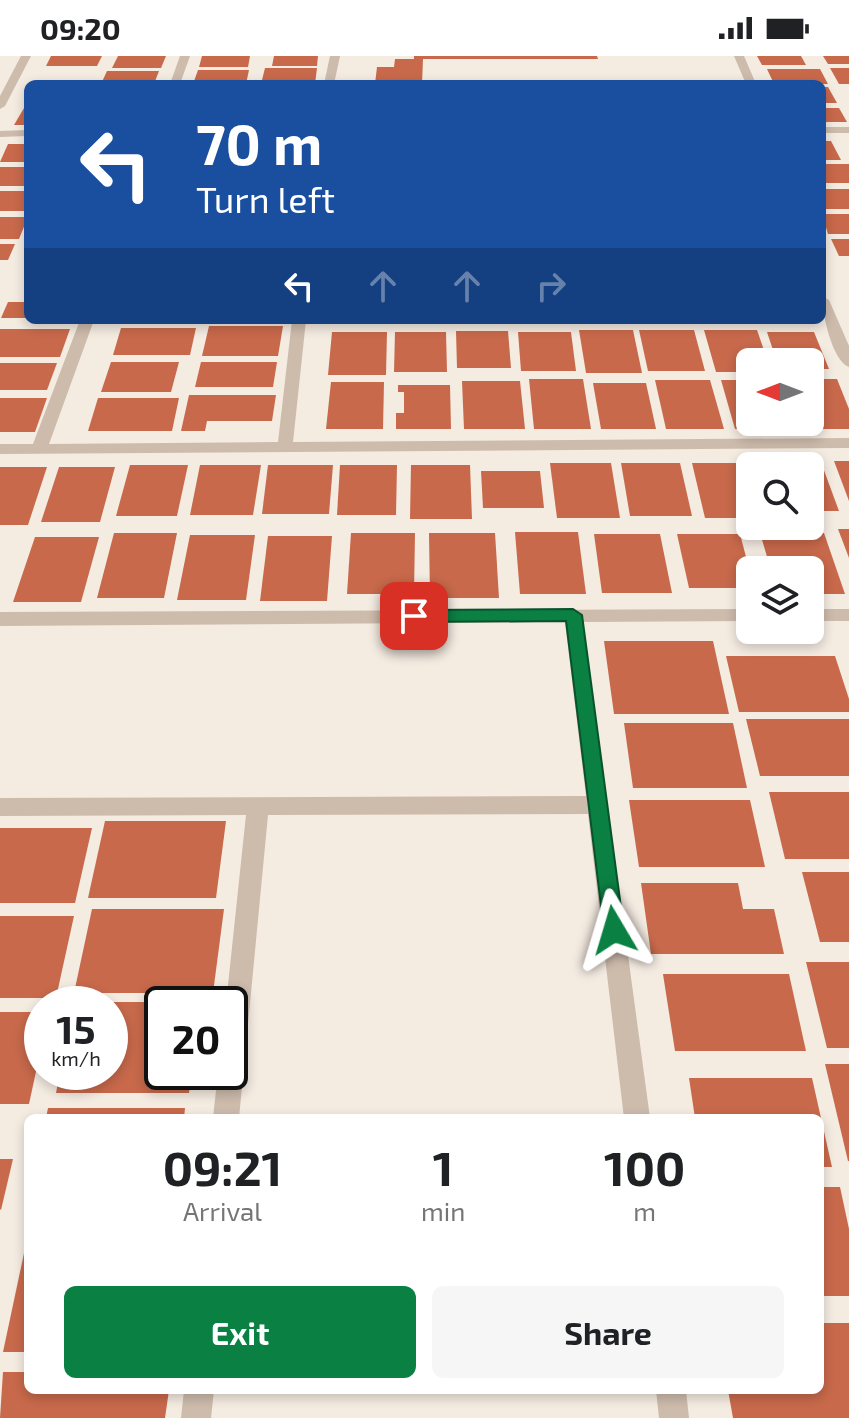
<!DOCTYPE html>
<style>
:root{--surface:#fff;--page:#f6f6f6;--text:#202124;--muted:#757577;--accent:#0b8043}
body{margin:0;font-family:"Exo 2",sans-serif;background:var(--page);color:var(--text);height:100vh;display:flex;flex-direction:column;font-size:30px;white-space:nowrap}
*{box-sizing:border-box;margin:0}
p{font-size:26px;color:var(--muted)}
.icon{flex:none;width:44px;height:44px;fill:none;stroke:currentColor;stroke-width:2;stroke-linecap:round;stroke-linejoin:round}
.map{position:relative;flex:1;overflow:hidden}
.panel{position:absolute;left:24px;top:1058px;width:800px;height:280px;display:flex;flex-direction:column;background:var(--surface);border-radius:12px;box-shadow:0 4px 12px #0003}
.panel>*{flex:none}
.hud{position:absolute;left:24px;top:24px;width:802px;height:244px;border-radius:12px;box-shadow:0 4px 12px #0003;background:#1a4fa0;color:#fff;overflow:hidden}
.needle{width:52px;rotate:270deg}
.tools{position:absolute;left:736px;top:292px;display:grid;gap:16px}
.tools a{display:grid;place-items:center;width:88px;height:88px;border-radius:12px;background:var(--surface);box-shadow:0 4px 12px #0003;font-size:40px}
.speed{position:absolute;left:24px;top:930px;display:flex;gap:16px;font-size:40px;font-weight:700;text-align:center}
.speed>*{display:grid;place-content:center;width:104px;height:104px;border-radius:50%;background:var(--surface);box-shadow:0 4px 12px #0003;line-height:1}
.speed small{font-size:20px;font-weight:400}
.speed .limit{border:4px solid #111;border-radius:12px;background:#fff;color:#111}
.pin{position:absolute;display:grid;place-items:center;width:68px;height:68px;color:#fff;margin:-34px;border-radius:16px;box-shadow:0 4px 12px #0006}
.me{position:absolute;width:88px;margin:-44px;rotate:353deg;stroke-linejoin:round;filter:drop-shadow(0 0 6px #0008)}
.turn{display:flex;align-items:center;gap:28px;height:168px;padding:0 40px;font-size:36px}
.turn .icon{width:104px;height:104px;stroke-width:2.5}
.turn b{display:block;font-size:56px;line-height:68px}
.lanes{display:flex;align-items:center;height:76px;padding:0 40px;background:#0003;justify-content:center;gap:40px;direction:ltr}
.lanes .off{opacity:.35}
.eta{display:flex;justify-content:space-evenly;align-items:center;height:136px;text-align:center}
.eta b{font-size:48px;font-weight:700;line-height:56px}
.button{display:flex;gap:16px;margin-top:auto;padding:16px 40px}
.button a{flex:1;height:92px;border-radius:12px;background:var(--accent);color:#fff;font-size:32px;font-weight:700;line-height:92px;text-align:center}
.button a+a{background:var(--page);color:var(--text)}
.status{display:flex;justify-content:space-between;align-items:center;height:56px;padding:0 40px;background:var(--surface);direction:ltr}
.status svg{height:22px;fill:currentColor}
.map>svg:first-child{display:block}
</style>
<div class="status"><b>09:20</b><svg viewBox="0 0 49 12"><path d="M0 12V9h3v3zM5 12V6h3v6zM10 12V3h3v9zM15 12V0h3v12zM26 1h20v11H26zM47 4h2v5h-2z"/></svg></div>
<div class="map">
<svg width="849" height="1362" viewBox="0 0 849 1362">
<rect width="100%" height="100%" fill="#f4ebe1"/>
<!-- building -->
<g fill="#c8694b">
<path d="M51 0H102L97 10H46Z"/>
<path d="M118 0H166L161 12H112Z"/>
<path d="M202 0H250L248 11H199Z"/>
<path d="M274 0H318L317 10H272Z"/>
<path d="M414 0H597L598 3H423L422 28H375L377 11H394L395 3H414Z"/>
<path d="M757 0H801L806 9H762Z"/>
<path d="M823 0H849V8H828Z"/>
<path d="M265 12H317L315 28H261Z"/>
<path d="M830 12H849V28H839Z"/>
<path d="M767 13H820L828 28H774Z"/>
<path d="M198 14H249L246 28H193Z"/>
<path d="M107 15H159L154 28H101Z"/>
<path d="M822 31H828L837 47H822Z"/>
<path d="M24 52H28V69H14Z"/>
<path d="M822 52H839L847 66H822Z"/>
<path d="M822 85H831L841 104H822Z"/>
<path d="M8 88H28V106H0Z"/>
<rect x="822" y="108" width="27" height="19"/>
<rect x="0" y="111" width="28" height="19"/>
<rect x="822" y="133" width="27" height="20"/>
<rect x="0" y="135" width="28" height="20"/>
<path d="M822 158H849V178H828Z"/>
<path d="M0 161H28L19 183H0Z"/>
<path d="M831 183H849V200H839Z"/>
<path d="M0 188H15L8 204H0Z"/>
<path d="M8 246H28V262H1Z"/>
<path d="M209 270H283L278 300H202Z"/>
<path d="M121 272H196L190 299H113Z"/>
<path d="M0 273H70L60 301H0Z"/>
<path d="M579 274H633L642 317H586Z"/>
<path d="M639 274H694L705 315H648Z"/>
<path d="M704 274H757L768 306H750V316H716Z"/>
<path d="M456 275H508L511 312H457Z"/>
<path d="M332 276H387L386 319H328Z"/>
<path d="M395 276H446L447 316H394Z"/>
<path d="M518 276H571L576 315H521Z"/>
<path d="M767 276H814L829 313H810V306H777Z"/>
<path d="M111 306H179L171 336H101Z"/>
<path d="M201 306H277L273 331H195Z"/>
<path d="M0 307H57L47 334H0Z"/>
<path d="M529 323H583L591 373H534Z"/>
<path d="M810 323H837L849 353V373H800L797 366H810Z"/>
<path d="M655 324H710L724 373H666Z"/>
<path d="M721 324H750V366H788L790 373H735Z"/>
<path d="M462 325H520L525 373H464Z"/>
<path d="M331 326H384L383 373H326Z"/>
<path d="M593 327H646L656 373H601Z"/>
<path d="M398 329H450L451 373H396V357H404V336H398Z"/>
<path d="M189 339H276L272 365H207L205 375H181Z"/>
<path d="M0 342H47L35 376H0Z"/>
<path d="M98 342H179L172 375H88Z"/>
<path d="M834 405H849V445Z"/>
<path d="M550 407H611L620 462H557Z"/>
<path d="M621 407H680L692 460H630Z"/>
<path d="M692 407H750V462H705Z"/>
<path d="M130 409H188L177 460H116Z"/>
<path d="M200 409H261L253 459H190Z"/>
<path d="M268 409H333L329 458H262Z"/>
<path d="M340 409H397L396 459H337Z"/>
<path d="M411 409H470L472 463H410Z"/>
<path d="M810 409H822L839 455H810Z"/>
<path d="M0 411H47L28 469H0Z"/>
<path d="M59 411H115L100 466H41Z"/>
<path d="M481 415H540L544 452H483Z"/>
<path d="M838 473H849V502Z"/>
<path d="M515 476H578L586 538H520Z"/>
<path d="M114 477H177L164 542H97Z"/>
<path d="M351 477H415L414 538H347Z"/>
<path d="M429 477H495L499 542H430Z"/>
<path d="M760 477H824L845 538H810V514H771Z"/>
<path d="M594 478H660L672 537H602Z"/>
<path d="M677 478H740L750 516V532H689Z"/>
<path d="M190 479H255L246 544H177Z"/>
<path d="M268 480H332L327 545H260Z"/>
<path d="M35 481H99L81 546H13Z"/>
<path d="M604 585H713L729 658H614Z"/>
<path d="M726 600H835L849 643V656H739Z"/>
<path d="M746 663H849V720H760Z"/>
<path d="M624 667H733L747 732H633Z"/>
<path d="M769 736H849V803H785Z"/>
<path d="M629 744H750L765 811H639Z"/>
<path d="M105 765H226L216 842H88Z"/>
<path d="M0 772H92L75 847H0Z"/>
<path d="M802 816H849V886H820Z"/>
<path d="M641 827H738L743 853H774L784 898H651Z"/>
<path d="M92 853H224L213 937H74Z"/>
<path d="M0 860H74L56 942H0Z"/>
<path d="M806 906H849V992H827Z"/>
<path d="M663 918H789L806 995H675Z"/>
<path d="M110 946H162V1016H192L189 1037H56L60 1016H110Z"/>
<path d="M0 956H42V988L29 1048H0Z"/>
<path d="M825 1008H849V1105H848Z"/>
<path d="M689 1022H812L832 1111H820V1062H695Z"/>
<path d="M48 1052H185L184 1062H46Z"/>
<path d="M0 1103H13L1 1154 0 1153Z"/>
<path d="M820 1131H840L849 1173V1240H820Z"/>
<path d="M27 1183 28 1296H3Z"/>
<path d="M820 1267H849V1362H733L728 1334H820Z"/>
<path d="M3 1316H28V1334H169L165 1362H0Z"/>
</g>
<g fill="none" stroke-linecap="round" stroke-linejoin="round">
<!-- service -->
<g fill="#cdbbac" fill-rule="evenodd">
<path d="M21 0H31L5 50 0 53V40Z"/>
<path d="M180 0H190L180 28H170Z"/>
<path d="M330 0H340L334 28H324Z"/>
<path d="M734 0H744L756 28H746Z"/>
<rect x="822" y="71" width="27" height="6"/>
<path d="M28 74V80L0 81V75Z"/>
<path d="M822 240 829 244 849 290V311C832 305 822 257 822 240Z"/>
<path d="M80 264H94L49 388 278 386 292 264H306L293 386 849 382V392L0 398V388H33Z"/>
<path d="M750 553V565L583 566 650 1062H624L588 758 268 759 239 1062H213L218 1016H230V948H226L246 759 0 760V742L586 740 565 566 0 570V556Z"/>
<rect x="810" y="553" width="39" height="12"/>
<path d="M184 1334H214L211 1362H181Z"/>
<path d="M656 1334H686L689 1362H659Z"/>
</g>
</g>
<!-- route -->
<path fill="#0b8043" stroke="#07532c" stroke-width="2" d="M573 553 582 559 624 874 621 881 614 883 607 881 604 874 566 565 414 566 406 560 414 554Z"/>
</svg>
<div class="tools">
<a><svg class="needle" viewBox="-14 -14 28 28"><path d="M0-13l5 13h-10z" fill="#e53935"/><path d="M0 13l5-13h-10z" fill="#757577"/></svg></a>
<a><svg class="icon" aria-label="search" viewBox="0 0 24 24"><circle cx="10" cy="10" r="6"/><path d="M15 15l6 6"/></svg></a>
<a><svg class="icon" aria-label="layers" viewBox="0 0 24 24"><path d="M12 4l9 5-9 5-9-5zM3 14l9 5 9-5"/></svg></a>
</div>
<div class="speed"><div>15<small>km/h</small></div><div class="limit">20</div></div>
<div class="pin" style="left:414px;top:560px;background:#d93025"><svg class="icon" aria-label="arrive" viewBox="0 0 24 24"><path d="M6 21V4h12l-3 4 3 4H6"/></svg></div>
<svg class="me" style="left:614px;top:874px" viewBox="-20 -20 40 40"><path d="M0-17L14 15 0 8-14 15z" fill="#0b8043" stroke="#fff" stroke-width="4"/></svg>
<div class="hud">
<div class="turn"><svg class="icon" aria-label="left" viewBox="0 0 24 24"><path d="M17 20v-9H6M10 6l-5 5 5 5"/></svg><div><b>70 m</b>Turn left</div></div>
<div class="lanes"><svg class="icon" aria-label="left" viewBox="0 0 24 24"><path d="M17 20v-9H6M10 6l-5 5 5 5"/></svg><svg class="icon off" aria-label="ahead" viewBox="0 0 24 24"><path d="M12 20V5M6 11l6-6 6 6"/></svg><svg class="icon off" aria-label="ahead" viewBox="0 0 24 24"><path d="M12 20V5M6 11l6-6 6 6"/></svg><svg class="icon off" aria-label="right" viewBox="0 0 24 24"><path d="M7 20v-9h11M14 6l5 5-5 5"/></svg></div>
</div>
<section class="panel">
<div class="eta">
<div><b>09:21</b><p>Arrival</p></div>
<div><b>1</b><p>min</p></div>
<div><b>100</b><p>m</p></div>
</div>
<div class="button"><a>Exit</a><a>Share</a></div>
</section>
</div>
